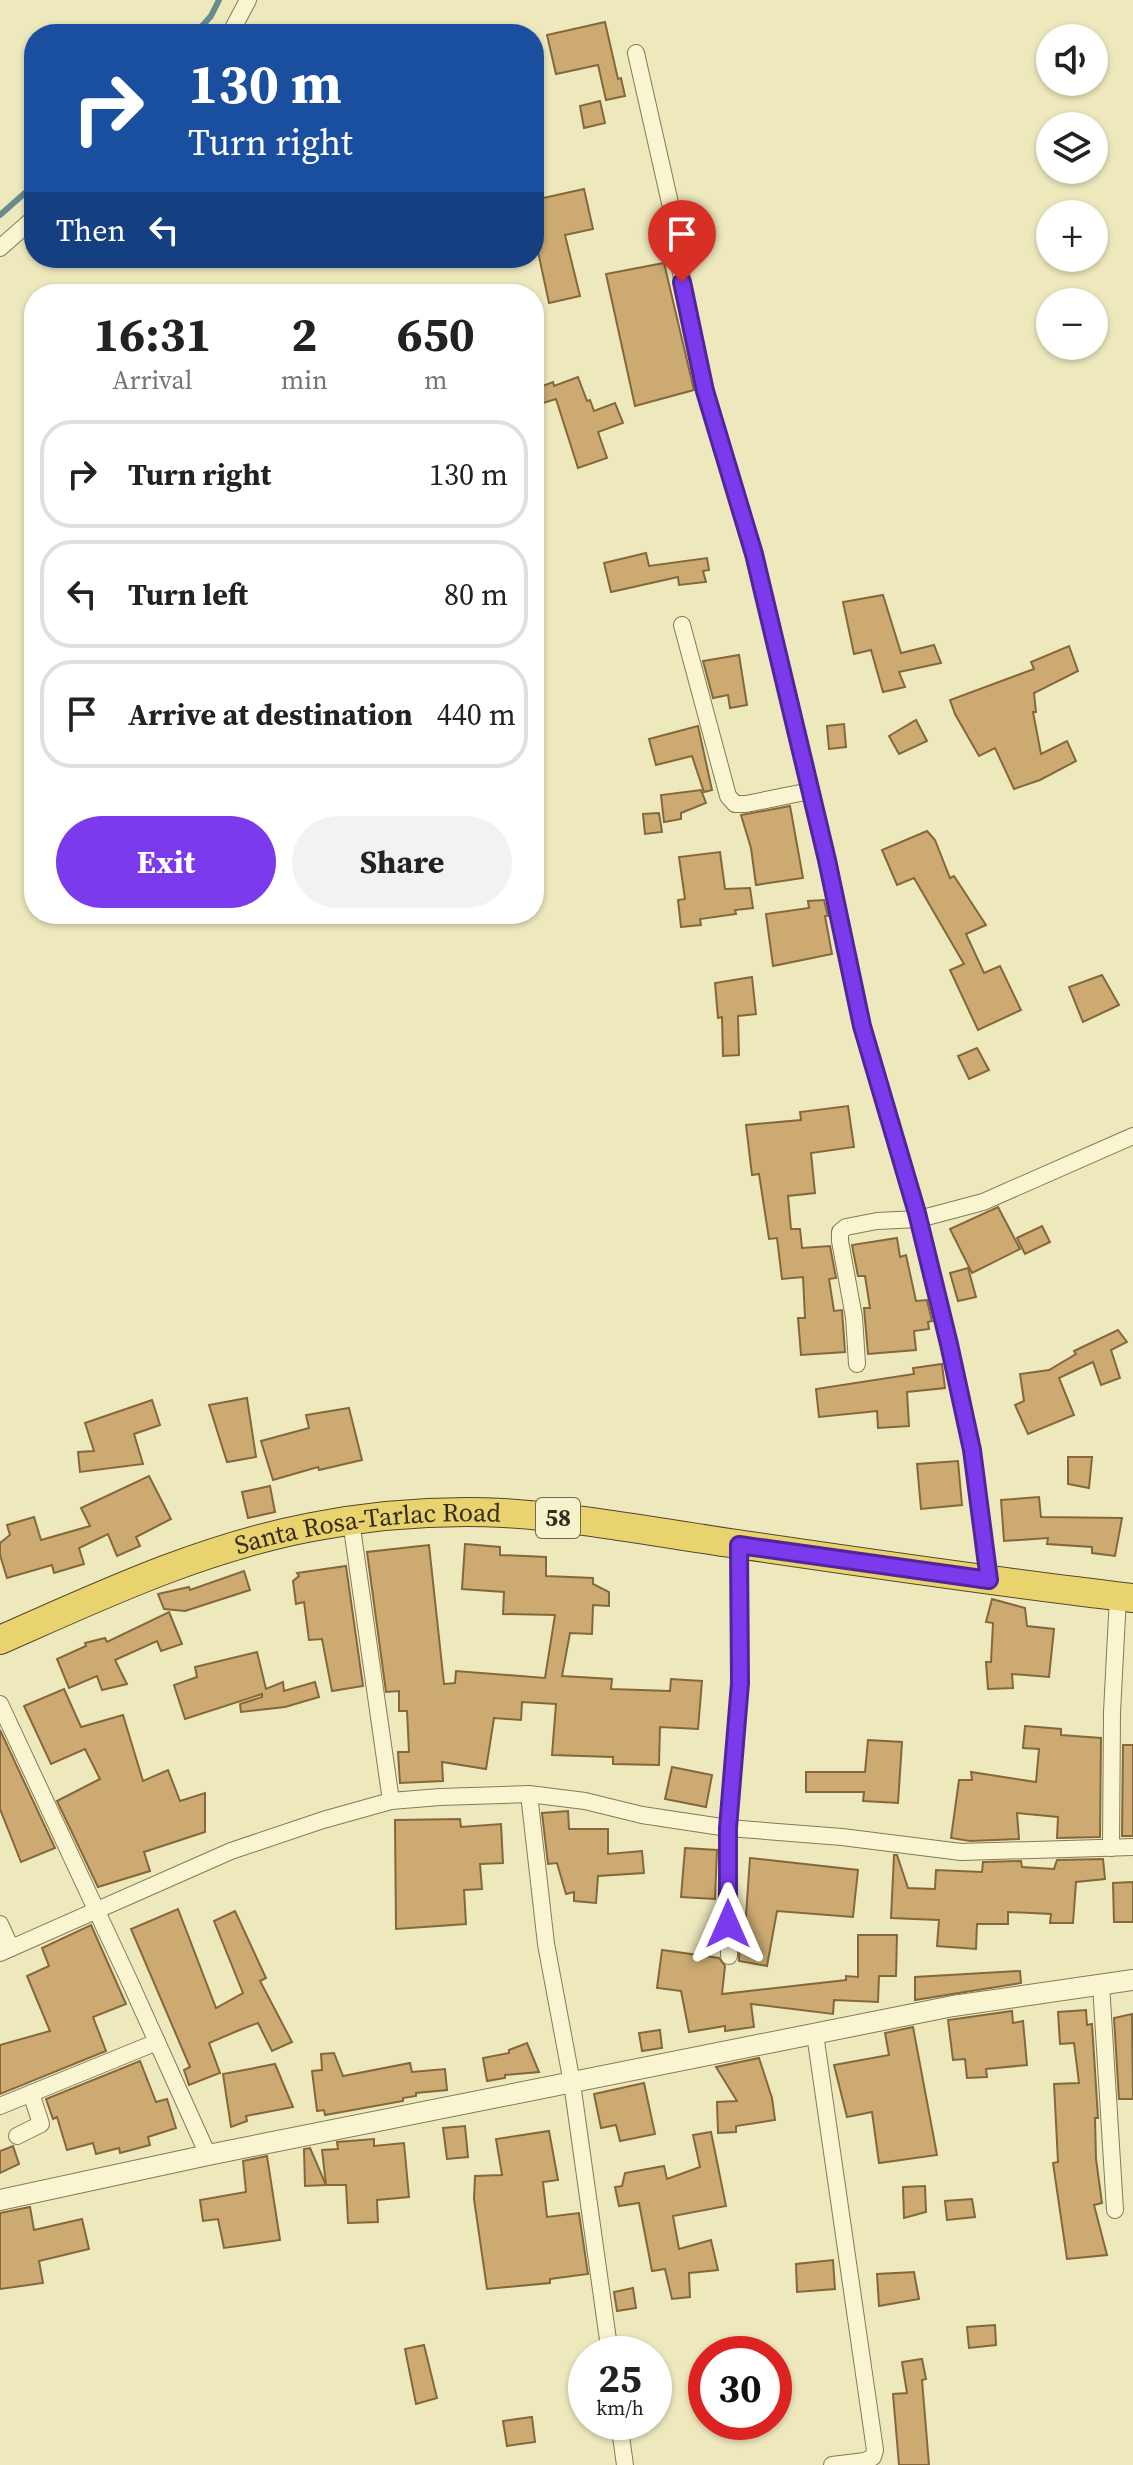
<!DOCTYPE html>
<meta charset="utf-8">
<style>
:root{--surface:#fff;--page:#f2f2f2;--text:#222;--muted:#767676;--line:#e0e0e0;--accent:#7c3aed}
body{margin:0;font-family:"Source Serif 4",serif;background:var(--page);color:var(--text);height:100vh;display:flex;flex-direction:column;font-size:30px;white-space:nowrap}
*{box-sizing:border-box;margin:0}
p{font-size:26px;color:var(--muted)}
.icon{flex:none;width:44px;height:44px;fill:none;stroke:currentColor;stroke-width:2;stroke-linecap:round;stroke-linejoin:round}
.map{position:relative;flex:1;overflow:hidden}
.drawer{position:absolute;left:24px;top:284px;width:520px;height:640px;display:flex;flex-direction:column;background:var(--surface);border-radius:32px;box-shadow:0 2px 6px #0004}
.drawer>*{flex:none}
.banner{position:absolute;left:24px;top:24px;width:520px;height:244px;border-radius:32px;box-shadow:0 2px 6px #0004;background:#1a4fa0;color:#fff;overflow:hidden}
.controls{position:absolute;left:1036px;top:24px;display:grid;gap:16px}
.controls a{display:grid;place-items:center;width:72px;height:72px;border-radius:50%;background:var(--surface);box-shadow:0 2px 6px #0004;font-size:40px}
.speed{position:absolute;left:568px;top:2336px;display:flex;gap:16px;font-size:40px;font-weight:700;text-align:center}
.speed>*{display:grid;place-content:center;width:104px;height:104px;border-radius:50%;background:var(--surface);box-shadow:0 2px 6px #0004;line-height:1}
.speed small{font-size:20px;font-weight:400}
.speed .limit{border:12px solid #d22;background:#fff;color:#111}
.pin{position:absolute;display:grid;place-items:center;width:68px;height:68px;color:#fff;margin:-82px -34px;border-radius:50% 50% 50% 0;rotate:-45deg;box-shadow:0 0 8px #0007}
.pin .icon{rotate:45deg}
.me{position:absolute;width:88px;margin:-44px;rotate:0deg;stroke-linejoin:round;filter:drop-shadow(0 0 6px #0008)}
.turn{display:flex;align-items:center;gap:28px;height:168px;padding:0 32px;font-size:36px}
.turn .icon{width:104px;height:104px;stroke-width:2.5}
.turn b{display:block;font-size:56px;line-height:68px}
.then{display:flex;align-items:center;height:76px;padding:0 32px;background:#0003;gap:16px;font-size:30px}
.eta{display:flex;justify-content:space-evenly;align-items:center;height:136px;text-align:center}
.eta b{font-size:48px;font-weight:700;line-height:56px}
.primary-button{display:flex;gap:16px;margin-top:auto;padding:16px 32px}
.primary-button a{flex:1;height:92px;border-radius:48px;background:var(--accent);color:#fff;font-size:32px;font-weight:700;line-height:92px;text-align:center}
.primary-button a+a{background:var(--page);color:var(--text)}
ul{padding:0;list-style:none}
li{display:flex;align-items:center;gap:24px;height:108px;margin:0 16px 12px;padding:0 16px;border:4px solid var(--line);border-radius:32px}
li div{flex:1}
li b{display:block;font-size:30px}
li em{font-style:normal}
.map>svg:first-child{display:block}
</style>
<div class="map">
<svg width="1133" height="2465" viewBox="0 0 1133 2465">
<rect width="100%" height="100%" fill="#eee9bd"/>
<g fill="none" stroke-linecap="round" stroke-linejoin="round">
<!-- stream -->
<g stroke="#688c8b" stroke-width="6">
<path d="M195 34 211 16 219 0"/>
<path d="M0 215 34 185"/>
</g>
</g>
<!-- building -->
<g fill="#ccaa72" stroke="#84683c" stroke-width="2">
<path d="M605 22 618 79 621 78 625 96 606 100 598 65 556 74 547 35Z"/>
<path d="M600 101 605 123 584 128 580 106Z"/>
<path d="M584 189 593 229 565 235 580 296 549 303 534 233V200Z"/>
<path d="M664 263 694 390 635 406 606 274Z"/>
<path d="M578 377 587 401 590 400 594 411 615 403 623 423 598 432 607 458 578 468 556 399 543 403 537 388 553 382 554 386Z"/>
<path d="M646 553 649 566 707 558 709 570 703 571 706 582 679 585 678 577 611 592 604 563Z"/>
<path d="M883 595 901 653 934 645 941 663 899 672 905 687 883 692 871 650 854 654 843 602Z"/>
<path d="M1069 646 1078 671 1034 693 1036 712H1033L1041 754 1067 741 1076 761 1040 780 1014 789 995 748 979 756 955 714 950 700 1034 669 1031 662Z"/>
<path d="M739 655 747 705 730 708 728 695 713 698 703 661Z"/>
<path d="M916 720 927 741 899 754 889 736Z"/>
<path d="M844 724 846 747 829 749 827 726Z"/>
<path d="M698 726 712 790 704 792 692 756 656 765 649 739Z"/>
<path d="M701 790 706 803 681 813V819L664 822 661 795Z"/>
<path d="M790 806 803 878 756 885 751 848 741 815Z"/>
<path d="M659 813 662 832 645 834 643 814Z"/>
<path d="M927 831 935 840 950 878 954 876 986 925 966 934 984 973 1000 966 1021 1010 978 1030 950 970 964 964 914 878 897 885 882 850Z"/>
<path d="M720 852 725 889 750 888 753 908 735 910 736 914 700 919 701 925 681 927 678 900 685 899 679 857Z"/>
<path d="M824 900 828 916H825L832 954 773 966 766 914 809 908 808 901Z"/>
<path d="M1102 975 1119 1005 1083 1022 1069 987Z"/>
<path d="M752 977 756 1014 738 1016 739 1055 723 1056 722 1017 718 1018 715 983Z"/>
<path d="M977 1048 989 1070 969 1079 958 1056Z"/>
<path d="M848 1106 854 1147 811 1153 815 1193 788 1196 791 1229H800L802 1248 830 1246 836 1278 829 1279 834 1311 842 1310 845 1352 801 1355 798 1318H805L803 1277 782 1279 777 1238 769 1239 759 1174 752 1175 746 1125 801 1120 800 1112Z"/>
<path d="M998 1207 1020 1249 972 1273 950 1229Z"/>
<path d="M1042 1226 1050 1242 1025 1254 1017 1238Z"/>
<path d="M897 1238 900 1257 906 1255 916 1301 927 1300 932 1321 928 1322 929 1329 914 1331 916 1350 868 1354 864 1308H870L865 1276H858L852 1245Z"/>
<path d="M968 1268 976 1297 958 1301 950 1273Z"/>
<path d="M1118 1330 1127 1342 1111 1350 1120 1378 1101 1385 1093 1362 1059 1378 1074 1415 1028 1434 1015 1405 1024 1401 1020 1374 1049 1370 1076 1354 1074 1351Z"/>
<path d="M942 1364 945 1388 907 1392 909 1426 878 1428 877 1411 819 1417 816 1389 914 1374 913 1368Z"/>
<path d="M247 1398 256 1457 227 1462 209 1405Z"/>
<path d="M152 1400 160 1425 134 1434 143 1464 80 1472 78 1452 94 1451 85 1423Z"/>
<path d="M349 1408 362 1460 319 1470 318 1467 273 1480 261 1441 309 1428 306 1415Z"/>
<path d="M1068 1457H1092L1089 1488 1068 1484Z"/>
<path d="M958 1461 962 1505 921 1509 917 1464Z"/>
<path d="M149 1476 171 1519 136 1537 140 1546 117 1556 108 1534 79 1548 84 1564 54 1573 52 1565 7 1578 0 1555V1543L10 1535 7 1525 34 1517 41 1540 90 1526 81 1508Z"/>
<path d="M270 1486 275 1512 248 1518 242 1492Z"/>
<path d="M1039 1497 1041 1517 1122 1518 1115 1556 1092 1553V1547L1047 1544 1048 1538 1004 1541 1001 1500Z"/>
<path d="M465 1544 500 1547V1555L546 1557V1576L593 1578V1584L609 1592V1606L593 1605 592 1634 570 1633 562 1676 612 1679 611 1689 670 1691 671 1679 702 1681 698 1729 660 1727 659 1765 613 1764V1757L552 1755 556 1704 522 1702 521 1720 494 1718 486 1769 442 1762 443 1781 400 1783 398 1752H409L407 1711H399V1691L386 1692 367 1552 429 1545 444 1684 455 1683 456 1671 545 1678 555 1615 503 1614 504 1592 462 1589Z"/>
<path d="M346 1566 363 1686 332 1691 322 1639 309 1640 304 1602 296 1604 293 1581 299 1576 297 1573Z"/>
<path d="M244 1571 250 1590 185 1611 164 1609 158 1594 189 1587 190 1590Z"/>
<path d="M992 1599 1025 1608 1027 1626 1054 1629 1049 1677 1012 1674 1013 1688 988 1689 986 1662H991L993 1623 986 1622Z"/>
<path d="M169 1612 182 1644 161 1651 157 1641 115 1660 127 1684 102 1690 97 1676 69 1688 57 1659 86 1646 85 1643 105 1638 107 1642Z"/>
<path d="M257 1652 266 1689 283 1682 284 1691 315 1682 319 1697 285 1707 241 1712 240 1704 262 1697V1694L185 1719 174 1685 197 1677 195 1667Z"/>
<path d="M64 1689 81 1727 123 1715 143 1781 168 1770 180 1801 205 1793V1832L144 1852 150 1871 98 1887 57 1801 100 1779 85 1749 51 1764 24 1706Z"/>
<path d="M1025 1726 1061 1729V1735L1101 1738 1100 1837 1057 1838 1058 1817 1017 1813 1019 1839 970 1841 951 1838 959 1780H972L971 1772 1036 1782 1039 1749 1023 1748Z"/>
<path d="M0 1730 55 1848 21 1862 0 1809Z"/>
<path d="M868 1740 902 1742 898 1803 863 1801 864 1792H806V1772H865Z"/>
<path d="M1123 1745H1133V1836H1122Z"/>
<path d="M672 1767 712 1775 706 1807 665 1799Z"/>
<path d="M568 1811 569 1829H608V1854L642 1851 644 1873 598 1876 596 1903 574 1901V1892L566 1894 557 1863 548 1864 542 1813Z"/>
<path d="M460 1819 461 1827 501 1824 503 1863 480 1864 482 1889 464 1890 466 1924 396 1929 395 1820Z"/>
<path d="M685 1848 717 1850 715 1899 681 1897Z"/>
<path d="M894 1855H897L908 1888 935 1889 936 1870 982 1872 983 1862 1021 1861 1022 1867 1054 1869 1057 1860 1103 1859 1105 1879 1076 1882 1073 1923H1050L1051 1914 1008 1912V1924H977L976 1949 937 1946 939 1920 891 1918Z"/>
<path d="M750 1858 858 1870 853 1917 777 1911 767 1966 739 1961 740 1928 745 1929Z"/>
<path d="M1133 1882V1922H1114L1113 1883Z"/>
<path d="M178 1909 216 2008 243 1993 214 1921 235 1911 266 1978 260 1981 292 2042 272 2051 258 2023 242 2029 209 2043 220 2073 189 2085 184 2070 190 2067 131 1929Z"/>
<path d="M91 1925 126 2004 93 2017 106 2051 0 2094V2045L50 2031 27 1976 49 1966 42 1948Z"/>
<path d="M858 1935H897L896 1976H879L878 2002 834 2000 833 2014 751 2004 754 2027 725 2031V2026L689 2032 681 1991 657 1988 662 1950 719 1958 725 1966 722 1994 846 1980V1976L858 1977Z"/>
<path d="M1020 1971 1021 1983 915 2000V1977Z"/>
<path d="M1086 2010 1087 2025 1092 2024 1098 2118H1095L1096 2159 1102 2203 1094 2205 1107 2255 1067 2259 1053 2163 1058 2162 1054 2084 1079 2083 1074 2043 1060 2044 1058 2012Z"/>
<path d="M1012 2011 1013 2023 1023 2021 1027 2065 986 2069 987 2077 967 2078 965 2059 953 2060 948 2020Z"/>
<path d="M1132 2014 1133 2099H1119L1114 2018Z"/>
<path d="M913 2027 937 2155 879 2163 872 2112 847 2117 834 2065 889 2055 885 2033Z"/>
<path d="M660 2030 662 2048 642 2051 639 2033Z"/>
<path d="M527 2043 539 2072 505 2075V2078L487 2081 483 2058 509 2053V2050Z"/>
<path d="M334 2053 343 2076 410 2063 412 2072 445 2069 447 2090 416 2093V2096L403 2098V2101L325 2115 324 2110 317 2111 312 2071 322 2070 321 2054Z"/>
<path d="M759 2058 772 2098 775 2120 736 2126V2132L718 2133 717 2102 737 2101 716 2067Z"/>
<path d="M140 2061 156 2102 167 2099 176 2128 148 2137 150 2145 120 2153 119 2148 96 2154 93 2143 67 2150 57 2117 53 2119 46 2099Z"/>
<path d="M275 2064 293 2107 246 2116 247 2121 231 2127 223 2074Z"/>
<path d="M644 2083 655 2134 620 2141 616 2125 601 2128 594 2094Z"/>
<path d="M465 2126 468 2157 447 2159 443 2128Z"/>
<path d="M549 2131 558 2180 543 2182 547 2217 579 2213 588 2274 550 2279V2283L487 2289 474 2199 475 2176 502 2175 496 2139Z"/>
<path d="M711 2132 726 2206 673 2216 679 2249 711 2240 718 2270 689 2273 690 2297 672 2299 665 2269 652 2271 639 2203 619 2206 615 2187 622 2186 625 2173 664 2166 667 2179 700 2167 693 2135Z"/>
<path d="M374 2139V2146L404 2143 409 2197 377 2200 378 2222 348 2223 346 2185H326L322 2150 338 2149 337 2142Z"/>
<path d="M13 2146 19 2164 0 2173V2151Z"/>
<path d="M310 2148 326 2185 305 2186 304 2149Z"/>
<path d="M267 2156 280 2240 224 2248 218 2219 203 2221 200 2200 246 2192 243 2161Z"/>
<path d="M925 2186 926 2212 904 2218 903 2187Z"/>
<path d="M972 2199 975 2217 947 2220 945 2201Z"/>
<path d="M30 2207 34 2230 82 2219 89 2249 39 2261 43 2283 0 2289V2213Z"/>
<path d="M833 2260 835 2289 797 2292 796 2264Z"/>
<path d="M914 2272 919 2299 879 2306 877 2274Z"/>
<path d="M633 2288 636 2308 617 2311 614 2292Z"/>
<path d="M995 2325 996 2345 969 2348 967 2327Z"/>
<path d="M424 2345 437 2398 416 2404 405 2349Z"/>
<path d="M922 2359 926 2379 922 2380 929 2465H899L893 2394 907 2393 902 2362Z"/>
<path d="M532 2417 535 2442 507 2446 503 2421Z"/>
</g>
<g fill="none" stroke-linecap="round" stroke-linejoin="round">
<defs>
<g id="minor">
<path d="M230 34 248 0"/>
<path d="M636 53 675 225 677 254 705 391 754 554 827 860 862 1026 917 1213 949 1344 972 1450 989 1580"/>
<path d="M0 248 34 218"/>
<path d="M682 625 728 796 735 804H746L810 791"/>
<path d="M857 1364 854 1317 840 1241V1232L846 1227 877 1221 919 1219 983 1202 1133 1136"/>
<path d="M351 1521 391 1801"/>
<path d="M0 1704 129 1980 208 2155"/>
<path d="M529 1794 546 1944 572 2083 610 2354"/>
<path d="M1111 1848 1112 1712 1118 1597"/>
<path d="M0 1924 11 1948"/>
<path d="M0 1953 231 1851 323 1820 391 1801 440 1797 529 1794 585 1801 642 1815 728 1828 842 1837 961 1852 1133 1847"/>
<path d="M729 1956 728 1828 740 1683 739 1545"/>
<path d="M1101 1984 1115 2210"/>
<path d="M815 2034 875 2450 873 2457 865 2461 832 2465"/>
<path d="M0 2106 157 2042"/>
<path d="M17 2136 41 2124 31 2093"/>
<path d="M619 2422 625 2465"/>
</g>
<path id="tertiary" d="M0 2200 208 2155 953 2006 1133 1980"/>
<g id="trunk">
<path id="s1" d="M0 1640C102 1595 201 1548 312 1527 374 1515 441 1510 504 1513 585 1518 664 1534 744 1545 873 1564 1003 1583 1133 1598"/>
</g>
</defs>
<!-- minor casing -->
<use href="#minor" stroke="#857956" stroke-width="18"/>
<!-- tertiary casing -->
<use href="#tertiary" stroke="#857956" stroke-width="22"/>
<!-- trunk casing -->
<use href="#trunk" stroke="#53462b" stroke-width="30"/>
<!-- minor -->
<use href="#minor" stroke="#f9f5d0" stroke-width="16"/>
<!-- tertiary -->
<use href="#tertiary" stroke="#f9f5d0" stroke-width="20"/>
<!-- trunk -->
<use href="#trunk" stroke="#e9d36f" stroke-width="28"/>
</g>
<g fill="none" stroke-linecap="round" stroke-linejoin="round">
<defs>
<path id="route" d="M682 282 705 391 754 554 827 860 862 1026 917 1213 949 1344 972 1450 989 1580 739 1545 740 1683 728 1828V1924"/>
</defs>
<!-- route casing -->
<use href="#route" stroke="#51269a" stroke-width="20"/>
<!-- route -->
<use href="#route" stroke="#7c3aed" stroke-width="14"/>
</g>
<g text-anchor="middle" stroke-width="8" stroke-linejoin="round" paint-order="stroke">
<!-- shield labels -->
<rect fill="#f5f2cc" stroke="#6e6850" stroke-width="2" x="536" y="1498" width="44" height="40" rx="6"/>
<g font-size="24" font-weight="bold" fill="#342d1b">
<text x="558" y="1526">58</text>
</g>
<!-- street labels -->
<g font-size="26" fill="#342d1b" stroke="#f5f2cc">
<text dy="9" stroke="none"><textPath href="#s1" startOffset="388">Santa Rosa-Tarlac Road</textPath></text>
</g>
</g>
</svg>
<div class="controls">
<a><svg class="icon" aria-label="sound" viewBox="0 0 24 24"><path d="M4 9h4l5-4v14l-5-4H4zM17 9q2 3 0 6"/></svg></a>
<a><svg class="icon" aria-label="layers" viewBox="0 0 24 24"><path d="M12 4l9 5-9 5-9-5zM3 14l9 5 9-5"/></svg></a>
<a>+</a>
<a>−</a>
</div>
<div class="speed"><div>25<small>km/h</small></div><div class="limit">30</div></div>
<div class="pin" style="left:682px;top:282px;background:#d93025"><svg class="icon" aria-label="arrive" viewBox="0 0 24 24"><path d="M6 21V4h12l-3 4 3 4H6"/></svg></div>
<svg class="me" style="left:728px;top:1924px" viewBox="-20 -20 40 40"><path d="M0-17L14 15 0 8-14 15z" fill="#7c3aed" stroke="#fff" stroke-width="4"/></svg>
<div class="banner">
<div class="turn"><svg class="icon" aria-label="right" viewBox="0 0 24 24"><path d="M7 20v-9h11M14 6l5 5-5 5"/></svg><div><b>130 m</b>Turn right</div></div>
<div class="then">Then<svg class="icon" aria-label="left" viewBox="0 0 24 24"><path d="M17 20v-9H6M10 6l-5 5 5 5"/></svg></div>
</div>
<section class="drawer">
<div class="eta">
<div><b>16:31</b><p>Arrival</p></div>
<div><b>2</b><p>min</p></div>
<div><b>650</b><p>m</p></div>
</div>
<ul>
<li><svg class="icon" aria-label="right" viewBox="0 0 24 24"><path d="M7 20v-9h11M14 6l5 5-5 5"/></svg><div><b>Turn right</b></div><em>130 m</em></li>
<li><svg class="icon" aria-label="left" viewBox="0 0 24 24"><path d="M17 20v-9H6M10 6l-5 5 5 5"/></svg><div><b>Turn left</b></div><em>80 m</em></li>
<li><svg class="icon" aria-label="arrive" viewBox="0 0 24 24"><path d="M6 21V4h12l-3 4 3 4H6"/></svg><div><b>Arrive at destination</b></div><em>440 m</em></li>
</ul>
<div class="primary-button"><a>Exit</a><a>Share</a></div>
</section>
</div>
